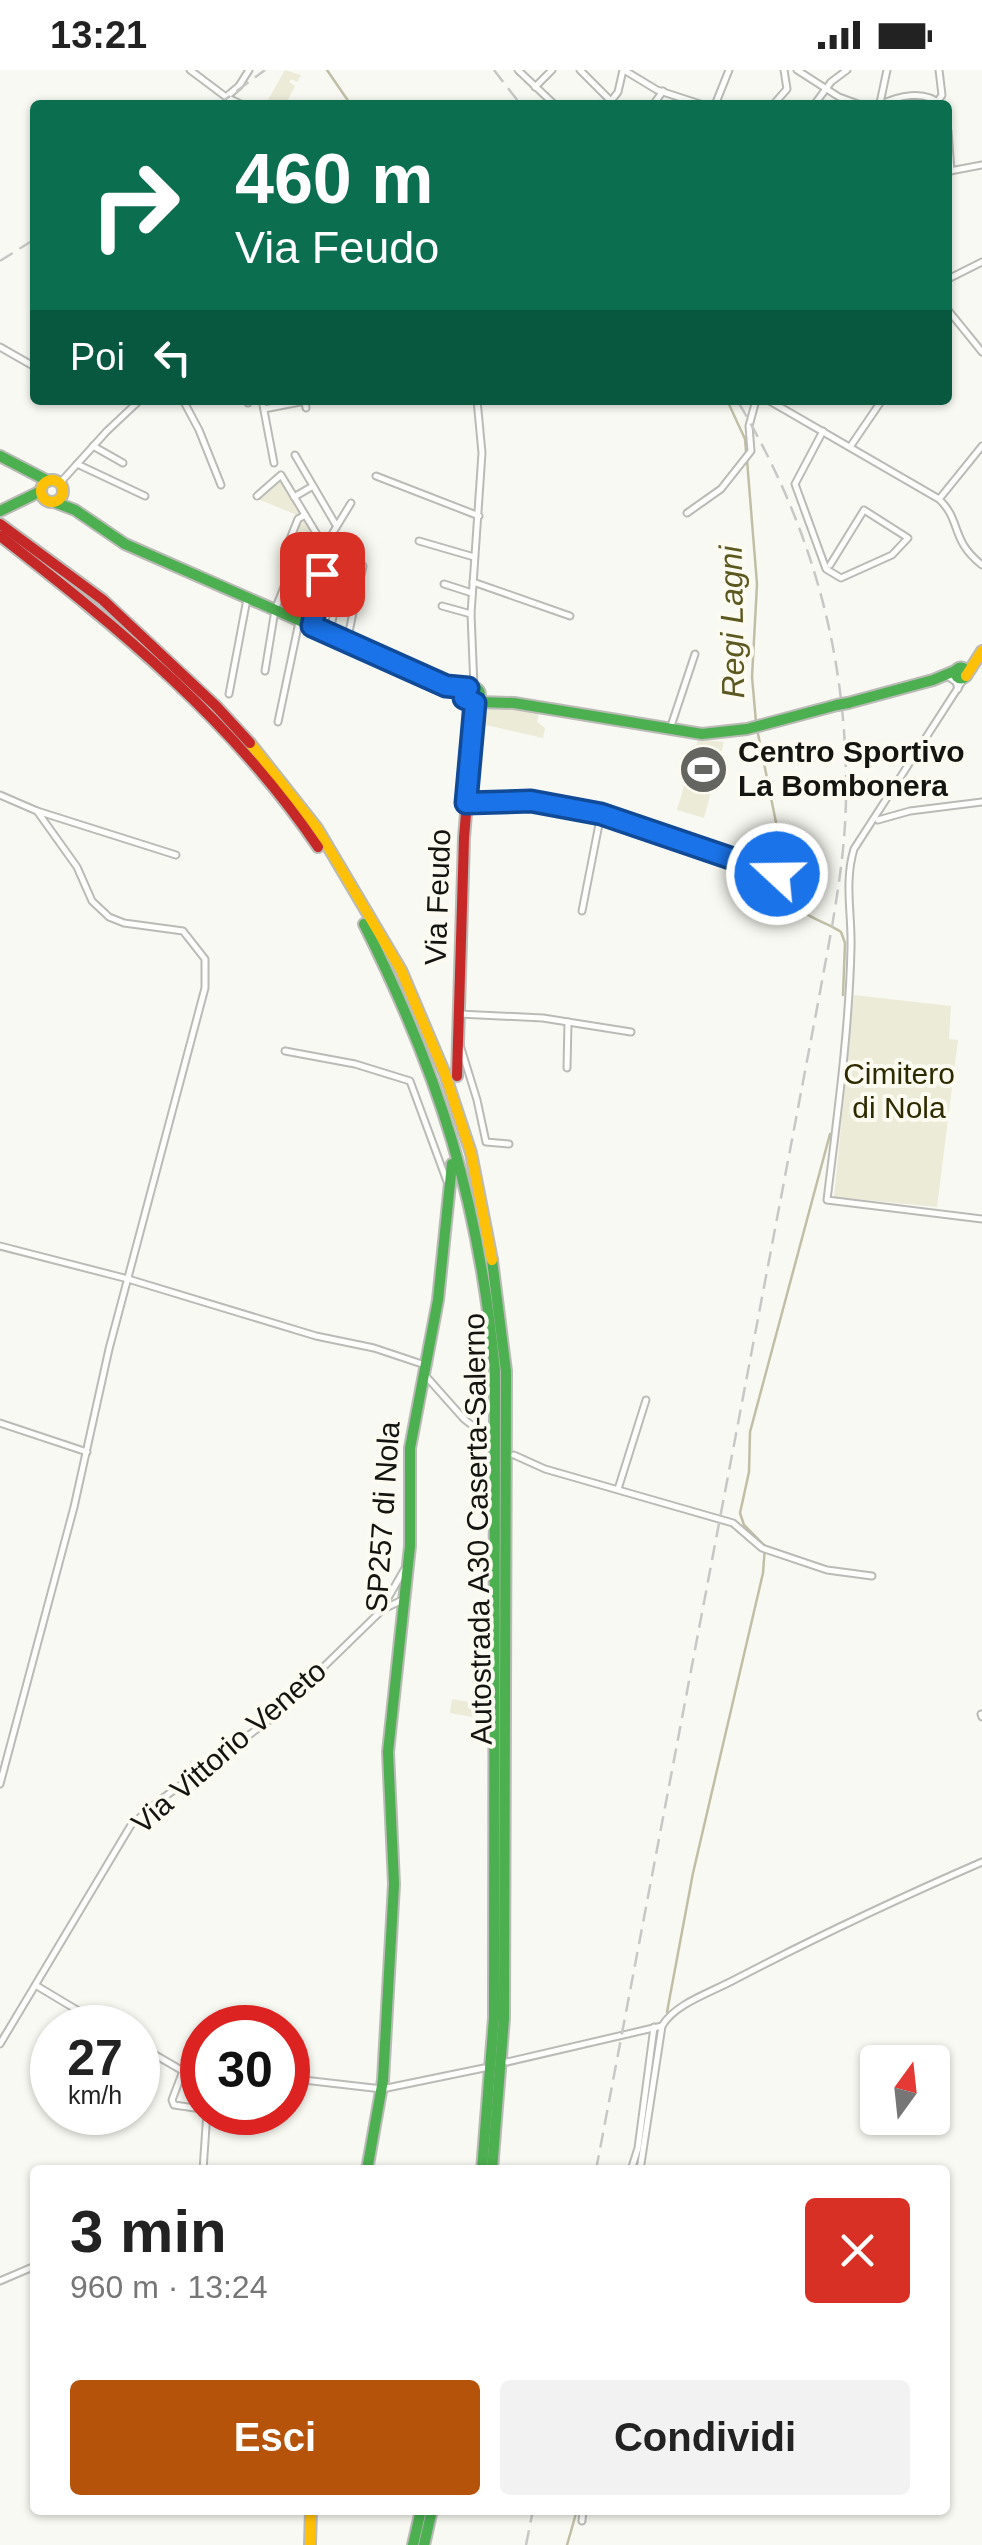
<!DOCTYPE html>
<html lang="it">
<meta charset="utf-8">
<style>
:root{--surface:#fff;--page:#f2f2f2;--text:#222;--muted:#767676;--accent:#b45309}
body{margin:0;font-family:Helvetica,sans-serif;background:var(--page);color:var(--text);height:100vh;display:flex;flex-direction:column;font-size:38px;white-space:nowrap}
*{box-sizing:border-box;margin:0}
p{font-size:32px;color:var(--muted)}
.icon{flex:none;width:55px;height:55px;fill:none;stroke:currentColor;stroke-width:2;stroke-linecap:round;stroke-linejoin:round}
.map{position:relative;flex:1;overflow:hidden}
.sheet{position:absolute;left:30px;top:2095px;width:920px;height:350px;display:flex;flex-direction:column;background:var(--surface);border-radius:10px;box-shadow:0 2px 8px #0004}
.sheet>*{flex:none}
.banner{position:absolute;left:30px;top:30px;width:922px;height:305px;border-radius:10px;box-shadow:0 2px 8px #0004;background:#0b6e4f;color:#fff;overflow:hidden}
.needle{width:65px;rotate:15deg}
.fabs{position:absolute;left:860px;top:1975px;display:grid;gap:20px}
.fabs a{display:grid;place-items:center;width:90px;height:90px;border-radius:10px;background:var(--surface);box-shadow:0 2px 8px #0004;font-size:50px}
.speed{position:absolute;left:30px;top:1935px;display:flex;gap:20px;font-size:50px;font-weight:700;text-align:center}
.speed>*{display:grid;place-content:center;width:130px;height:130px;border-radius:50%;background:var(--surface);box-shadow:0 2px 8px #0004;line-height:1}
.speed small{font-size:25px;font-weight:400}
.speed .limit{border:15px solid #d22;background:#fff;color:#111}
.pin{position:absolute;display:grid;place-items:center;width:85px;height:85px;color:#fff;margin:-42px;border-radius:20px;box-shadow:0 5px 15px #0006}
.me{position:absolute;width:110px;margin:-55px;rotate:291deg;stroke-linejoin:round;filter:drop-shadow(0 0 8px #0008)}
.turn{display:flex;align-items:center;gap:35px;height:210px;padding:0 40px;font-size:45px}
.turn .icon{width:130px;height:130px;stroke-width:2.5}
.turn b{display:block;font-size:70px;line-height:85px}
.then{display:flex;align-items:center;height:95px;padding:0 40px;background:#0003;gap:20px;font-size:38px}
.round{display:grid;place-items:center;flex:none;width:105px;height:105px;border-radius:10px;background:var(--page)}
.overview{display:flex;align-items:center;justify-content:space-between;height:170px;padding:0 40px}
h1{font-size:60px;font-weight:700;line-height:75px}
.button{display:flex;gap:20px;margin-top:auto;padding:20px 40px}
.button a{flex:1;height:115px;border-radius:10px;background:var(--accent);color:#fff;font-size:40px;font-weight:700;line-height:115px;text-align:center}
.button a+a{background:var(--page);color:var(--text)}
.status{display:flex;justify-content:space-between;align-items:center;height:70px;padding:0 50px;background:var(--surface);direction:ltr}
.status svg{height:28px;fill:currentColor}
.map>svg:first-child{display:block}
</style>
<div class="status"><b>13:21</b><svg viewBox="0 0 49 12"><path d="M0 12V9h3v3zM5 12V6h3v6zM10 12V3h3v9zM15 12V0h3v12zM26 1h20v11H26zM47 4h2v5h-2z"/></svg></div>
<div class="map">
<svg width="982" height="2475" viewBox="0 0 982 2475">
<rect width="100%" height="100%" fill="#f9f9f3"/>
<!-- green -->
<g fill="#ecebd8">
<path d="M285 0 301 5 297 12 291 9 289 12 295 16 285 35H265Z"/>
<path d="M280 406 302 445 299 446 258 429Z"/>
<path d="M304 448V449L321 479 292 470 299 451Z"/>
<path d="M482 635H502L539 642 537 652 545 658 543 668 477 653 478 639Z"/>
<path d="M698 669 724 672 704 748 677 740Z"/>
<path d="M854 925 951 936 949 969 958 970 937 1137 834 1127Z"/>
<path d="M452 1629 480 1634 478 1648 450 1643Z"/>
</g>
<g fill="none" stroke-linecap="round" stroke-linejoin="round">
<!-- stream -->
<g stroke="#c0bfa6" stroke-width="2.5">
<path d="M327 0 351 35"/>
<path d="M727 330 745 369 746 382"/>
<path d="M747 390 757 514 752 607 756 652"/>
<path d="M757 659 790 821C799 849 820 848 841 862L845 873 843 925"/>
<path d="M667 1942 693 1803 763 1503 765 1476 744 1455 740 1443 749 1402 750 1362 830 1064"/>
<path d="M648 2030 650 2003"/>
<path d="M635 2100 639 2087"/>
<path d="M567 2475 577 2440"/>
</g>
<defs>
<g id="street">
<path d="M190 0 226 27 243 35"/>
<path d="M518 0 555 35"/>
<path d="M580 0 615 35"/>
<path d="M624 0 657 20 703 35"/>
<path d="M797 0 839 27 861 35"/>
<path d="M535 17 552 0"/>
<path d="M226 27 239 16 249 0"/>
<path d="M611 31 618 22 623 0"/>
<path d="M938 31 942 25 939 0"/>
<path d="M880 33 887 0"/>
<path d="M653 35 663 21"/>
<path d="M715 35 729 0"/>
<path d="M773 35 787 19 784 0"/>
<path d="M814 35 831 12 847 0"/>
<path d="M879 35C898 26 925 19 941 35"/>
<path d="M948 61 951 101"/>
<path d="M950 101 982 95"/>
<path d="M948 209 982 192"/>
<path d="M948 240 982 282"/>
<path d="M0 277 35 297"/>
<path d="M183 330 199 360 221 415"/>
<path d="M248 330V333"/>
<path d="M262 330 274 393"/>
<path d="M768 330 939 429C962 451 950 470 982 495"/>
<path d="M264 339 305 331 306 338"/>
<path d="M823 361 795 414 826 499 841 508 892 485 908 468 864 440 830 495"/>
<path d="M93 376 123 393"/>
<path d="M850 377 882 330"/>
<path d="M295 385 336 455"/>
<path d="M77 394 145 426"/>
<path d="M376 406 479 446"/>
<path d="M59 414 107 361 140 330"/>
<path d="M257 426 281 405 324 476"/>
<path d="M294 427 313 416"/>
<path d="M940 428 982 376"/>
<path d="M687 443 721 419 751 381 749 356 756 330"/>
<path d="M290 469 298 449 305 445"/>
<path d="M419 471 474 487"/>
<path d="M473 512 570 546"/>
<path d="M444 514 472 523"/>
<path d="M442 536 471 544"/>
<path d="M312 556 326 474 351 433"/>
<path d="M329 564 341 513"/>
<path d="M347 571 363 496"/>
<path d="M265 601 275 540 295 489 301 492"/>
<path d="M965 607 854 779C844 812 852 844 851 878 849 963 837 1047 827 1130L982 1149"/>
<path d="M950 608 956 612 958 619"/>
<path d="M474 617 471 544 482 383 477 330"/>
<path d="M229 624 247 529"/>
<path d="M278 652 299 552"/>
<path d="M670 659 695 584"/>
<path d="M0 725 37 741 77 797 92 831 109 847 124 853 183 861 205 889V918L109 1279 74 1437 0 1714"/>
<path d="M467 733 531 731 601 744 777 803"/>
<path d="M37 741 176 785"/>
<path d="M878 750 910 741 982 732"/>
<path d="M582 841 601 744"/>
<path d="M459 944 543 948 631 962"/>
<path d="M460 975 477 1030 486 1072 509 1074"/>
<path d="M285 981 355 994 410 1011 449 1117"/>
<path d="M567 998 568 952"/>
<path d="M0 1176 128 1209 316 1266 374 1278 425 1295"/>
<path d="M424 1304 464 1349 492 1371"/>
<path d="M0 1353 87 1382"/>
<path d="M514 1385 545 1399 733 1453 762 1478 827 1500 872 1506"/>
<path d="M618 1419 646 1330"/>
<path d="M382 1540 402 1530"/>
<path d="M981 1644 982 1647"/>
<path d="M37 1916 107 1958"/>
<path d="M0 1974 131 1755 163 1728 268 1651 380 1542 404 1500"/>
<path d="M138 1975 183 2001 202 2005"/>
<path d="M507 1992 662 1956C675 1934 709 1923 732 1911 814 1868 897 1829 982 1792"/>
<path d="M183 2001 172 2030 174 2035 202 2039"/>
<path d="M295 2009 382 2019 484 1998"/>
<path d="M203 2100 207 2042"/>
<path d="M631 2100 638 2078 654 1957"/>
<path d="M640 2100 662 1956"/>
<path d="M0 2211 35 2196"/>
<path d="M582 2451 583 2440"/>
</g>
<g id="fast">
<path d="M0 386 48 411"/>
<path d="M54 432 75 440 125 474 446 615 465 630"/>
<path d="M0 441 41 421"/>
<circle cx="961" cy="603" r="5.5"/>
<circle cx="472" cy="625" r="8"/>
<path d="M478 632 514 633 702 664 747 659 837 635"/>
<path d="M848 633 933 610 957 600"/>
<path d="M364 854C440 1006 479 1131 495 1301L494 1948 482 2100"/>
<path d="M367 2100 383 2010 394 1814 388 1682 410 1476V1378L438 1230 452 1094"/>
<path d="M492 2100 504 1948 506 1301 492 1190"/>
<path d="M413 2475 421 2440"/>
<path d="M424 2475 432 2440"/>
</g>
<g id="slow">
<circle cx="52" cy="421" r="11"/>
<path d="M966 606 982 581"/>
<path d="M250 673 317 758 401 900 445 1004 471 1083 492 1190"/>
<path d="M310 2475 311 2440"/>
</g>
<g id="jam">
<path d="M0 454 103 530 216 636 250 673"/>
<path d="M0 466C121 560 231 649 318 777"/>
<path d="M457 1006 464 768 475 633"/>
</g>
</defs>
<!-- street casing -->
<use href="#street" stroke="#babab6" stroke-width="9"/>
<!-- fast casing -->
<use href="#fast" stroke="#babab6" stroke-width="14"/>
<!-- slow casing -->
<use href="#slow" stroke="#babab6" stroke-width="14"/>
<!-- jam casing -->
<use href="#jam" stroke="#babab6" stroke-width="14"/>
<!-- street -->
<use href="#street" stroke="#fefefd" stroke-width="5"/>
<!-- fast -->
<use href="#fast" stroke="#4caf50" stroke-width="10"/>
<!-- slow -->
<use href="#slow" stroke="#ffc107" stroke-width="10"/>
<!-- jam -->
<use href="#jam" stroke="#c62828" stroke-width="10"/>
<!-- rail -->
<g stroke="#c7c7c6" stroke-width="2.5" stroke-dasharray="15 8" stroke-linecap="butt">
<path d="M494 0 521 35"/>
<path d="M218 35 265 0"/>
<path d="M0 191 35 169"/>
<path d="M596 2100 818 933C830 866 845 797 846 729 848 584 811 454 737 330"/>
<path d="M526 2475 533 2440"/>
</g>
<defs>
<path id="fast-bridge" d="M837 635 848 633"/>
</defs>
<!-- fast-bridge casing -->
<use href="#fast-bridge" stroke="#babab6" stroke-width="14" stroke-linecap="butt"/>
<!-- fast-bridge -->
<use href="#fast-bridge" stroke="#4caf50" stroke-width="10"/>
</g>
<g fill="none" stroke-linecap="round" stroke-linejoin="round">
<defs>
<path id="route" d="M322 504 312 556 446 616 468 618 464 628 475 633 466 733 531 731 601 744 777 804"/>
</defs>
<!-- route casing -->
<use href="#route" stroke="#114b97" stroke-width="25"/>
<!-- route -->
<use href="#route" stroke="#1a73e8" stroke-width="18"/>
</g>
<!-- icons -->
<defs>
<symbol id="stadium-disc" viewBox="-11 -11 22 22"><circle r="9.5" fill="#646460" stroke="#fbfbf1"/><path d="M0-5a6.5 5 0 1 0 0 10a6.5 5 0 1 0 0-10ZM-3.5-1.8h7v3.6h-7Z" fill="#fff"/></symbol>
</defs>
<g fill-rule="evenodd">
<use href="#stadium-disc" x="676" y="672" width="55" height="55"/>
</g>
<g text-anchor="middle" stroke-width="8" stroke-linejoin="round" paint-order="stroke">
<!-- poi labels -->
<g font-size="30" font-weight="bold" fill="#141411" stroke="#fbfbf1" text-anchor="start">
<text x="738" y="692">Centro Sportivo<tspan x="738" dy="34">La Bombonera</tspan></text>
</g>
<!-- street labels -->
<g font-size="30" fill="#141411" stroke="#fbfbf1">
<text transform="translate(438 827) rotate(-88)" y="10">Via Feudo</text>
<text transform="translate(383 1447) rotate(-86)" y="10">SP257 di Nola</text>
<text transform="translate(478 1459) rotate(-91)" y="10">Autostrada A30 Caserta-Salerno</text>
<text transform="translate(229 1677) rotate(-41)" y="10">Via Vittorio Veneto</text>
</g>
<!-- park labels -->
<g font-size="30" fill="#2e2a00" stroke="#fbfbf1">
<text x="899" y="1014">Cimitero<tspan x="899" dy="34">di Nola</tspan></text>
</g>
<!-- water labels -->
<g font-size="32" font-style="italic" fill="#5c5820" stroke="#fbfbf1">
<text transform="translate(732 552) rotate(-91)" y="11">Regi Lagni</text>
</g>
</g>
</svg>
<div class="fabs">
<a><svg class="needle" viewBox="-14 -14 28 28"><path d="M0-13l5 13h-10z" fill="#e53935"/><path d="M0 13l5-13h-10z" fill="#767676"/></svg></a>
</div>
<div class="speed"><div>27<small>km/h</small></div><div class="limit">30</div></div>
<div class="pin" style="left:322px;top:504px;background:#d93025"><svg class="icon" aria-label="arrive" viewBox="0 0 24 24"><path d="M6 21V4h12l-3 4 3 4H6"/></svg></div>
<svg class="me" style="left:777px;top:804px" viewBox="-20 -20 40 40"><circle r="17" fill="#1a73e8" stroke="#fff" stroke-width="3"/><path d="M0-11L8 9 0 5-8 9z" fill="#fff"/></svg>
<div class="banner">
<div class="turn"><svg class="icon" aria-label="right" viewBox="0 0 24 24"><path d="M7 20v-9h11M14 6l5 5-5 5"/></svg><div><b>460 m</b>Via Feudo</div></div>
<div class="then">Poi<svg class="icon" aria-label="left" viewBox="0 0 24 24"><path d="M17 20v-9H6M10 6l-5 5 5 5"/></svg></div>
</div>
<section class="sheet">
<div class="overview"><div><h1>3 min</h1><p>960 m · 13:24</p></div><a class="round" style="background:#d93025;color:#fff"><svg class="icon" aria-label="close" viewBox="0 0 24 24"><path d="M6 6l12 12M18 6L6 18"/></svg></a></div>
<div class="button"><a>Esci</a><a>Condividi</a></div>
</section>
</div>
